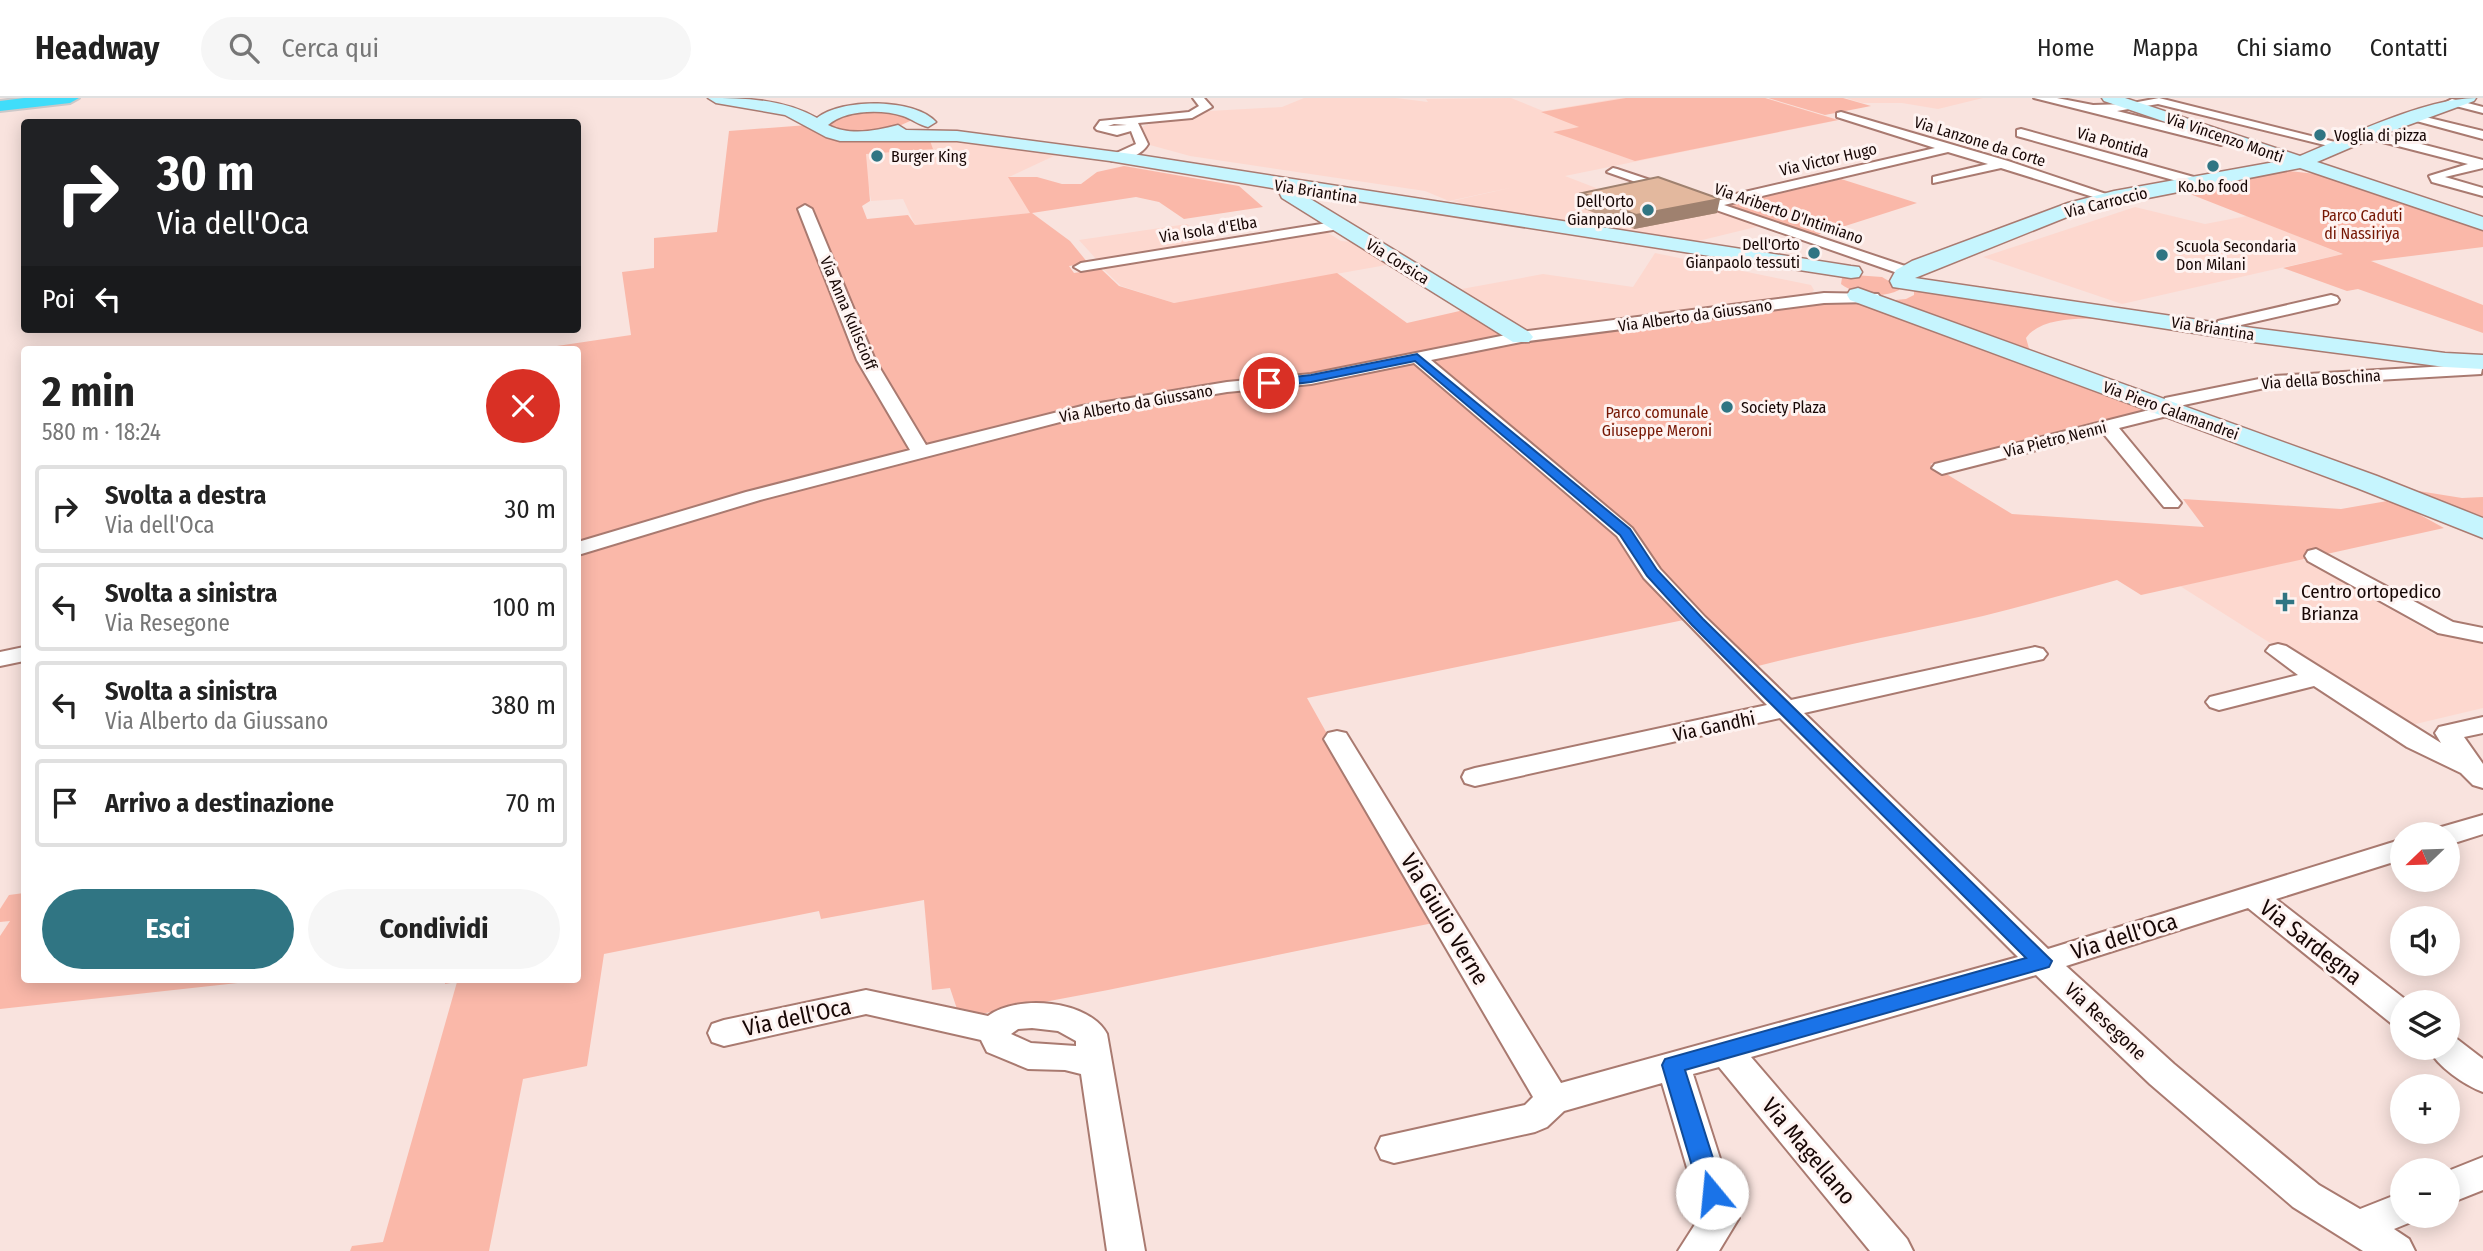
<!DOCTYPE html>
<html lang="it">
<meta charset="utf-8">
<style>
:root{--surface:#fff;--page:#f6f6f6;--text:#222;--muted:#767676;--line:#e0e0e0;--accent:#307583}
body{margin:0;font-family:"Fira Sans Condensed",sans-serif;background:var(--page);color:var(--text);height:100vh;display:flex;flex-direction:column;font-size:26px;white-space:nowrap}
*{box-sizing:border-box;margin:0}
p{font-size:23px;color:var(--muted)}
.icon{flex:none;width:38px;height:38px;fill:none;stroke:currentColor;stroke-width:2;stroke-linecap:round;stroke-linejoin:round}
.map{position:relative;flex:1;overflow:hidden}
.panel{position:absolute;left:21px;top:248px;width:560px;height:637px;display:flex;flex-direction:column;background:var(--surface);border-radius:7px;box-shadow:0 4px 18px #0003}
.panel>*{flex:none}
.top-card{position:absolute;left:21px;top:21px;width:560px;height:214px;border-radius:7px;box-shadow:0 4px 18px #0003;background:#202124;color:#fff;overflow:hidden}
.needle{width:46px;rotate:247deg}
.buttons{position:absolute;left:2390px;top:724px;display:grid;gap:14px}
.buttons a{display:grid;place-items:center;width:70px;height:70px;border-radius:50%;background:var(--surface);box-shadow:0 4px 18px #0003;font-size:35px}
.pin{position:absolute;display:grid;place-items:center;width:60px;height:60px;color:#fff;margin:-30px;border:4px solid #fff;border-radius:50%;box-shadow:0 2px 7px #0007}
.me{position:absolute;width:77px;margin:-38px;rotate:343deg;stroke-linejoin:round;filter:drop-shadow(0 0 5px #0008)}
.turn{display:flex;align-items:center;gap:24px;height:147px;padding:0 21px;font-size:32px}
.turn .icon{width:91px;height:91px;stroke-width:2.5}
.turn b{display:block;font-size:49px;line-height:60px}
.then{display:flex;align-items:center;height:66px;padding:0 21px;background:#0003;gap:14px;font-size:26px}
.round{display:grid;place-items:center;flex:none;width:74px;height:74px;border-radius:37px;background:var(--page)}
.headline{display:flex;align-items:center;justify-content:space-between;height:119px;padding:0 21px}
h1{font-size:42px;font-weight:700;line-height:52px}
.action{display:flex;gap:14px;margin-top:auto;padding:14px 21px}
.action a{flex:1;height:80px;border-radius:42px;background:var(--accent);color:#fff;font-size:28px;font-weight:700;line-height:80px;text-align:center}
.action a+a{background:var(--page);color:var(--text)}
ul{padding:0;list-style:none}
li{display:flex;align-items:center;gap:21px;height:88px;margin:0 14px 10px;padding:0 7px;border:4px solid var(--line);border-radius:7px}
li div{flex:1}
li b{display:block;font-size:26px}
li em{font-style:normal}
header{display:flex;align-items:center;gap:42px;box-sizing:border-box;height:98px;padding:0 35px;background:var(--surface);border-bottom:2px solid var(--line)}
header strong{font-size:33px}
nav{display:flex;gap:38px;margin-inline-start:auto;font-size:24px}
.search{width:490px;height:63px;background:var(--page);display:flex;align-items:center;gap:18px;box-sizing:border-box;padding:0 24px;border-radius:38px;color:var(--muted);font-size:26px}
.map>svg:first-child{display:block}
</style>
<header>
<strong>Headway</strong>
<div class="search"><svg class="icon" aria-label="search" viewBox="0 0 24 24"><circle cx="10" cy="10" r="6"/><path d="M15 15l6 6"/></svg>Cerca qui</div>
<nav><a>Home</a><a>Mappa</a><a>Chi siamo</a><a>Contatti</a></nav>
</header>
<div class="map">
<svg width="2483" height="1153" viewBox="0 0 2483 1153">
<rect width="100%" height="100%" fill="#f9e3de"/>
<!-- built -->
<g fill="#fdd8cf">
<path d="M1304 0H1396L1428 4 1426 1 1511 0 1543 13 1620 0H1766L1839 22 1565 78 1609 95 1645 88 1764 127 1690 145 1493 113 1452 103 1514 89 1449 103 1425 93 1190 58 1150 47 1142 29 1156 23 1193 19 1209 13 1282 9Z"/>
<path d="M1846 0H1983L1938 11 1902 5H1862Z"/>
<path d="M965 41 1058 56 1009 79 1031 115 915 127 903 101 871 103 869 90 828 88 833 44Z"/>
<path d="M2135 109 2205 126 2247 118 2342 156 2122 206 1983 159Z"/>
<path d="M1187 126 1211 145 1098 163 1079 142Z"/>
<path d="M1325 133 1341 143 1353 144 1392 166 1174 205 1121 188 1101 169Z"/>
<path d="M1655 155 1811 187 1814 192 1810 197 1533 235 1521 234 1456 192 1543 176 1633 189Z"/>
<path d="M2302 461 2434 536 2483 545V610L2403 629 2180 488Z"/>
</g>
<!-- green -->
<g fill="#fab8a9">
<path d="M1626 0H1765L1838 22 1635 63 1553 34 1579 29 1541 14Z"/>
<path d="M1768 0H1843L1871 8 1825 17Z"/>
<path d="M874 12 908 18 910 23 888 33 843 34 826 27 838 18Z"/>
<path d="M808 27 822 35 929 40 933 51 866 56 870 103 862 108 867 121 908 117 915 127 1030 115 1008 79H1037L1062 86H1081L1097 74 1124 68 1239 88 1263 109 1184 121 1159 104 1136 99 1032 115 1070 143 1088 165 1069 168 1074 175 1101 171 1119 188 1174 205 1337 175 1407 225 1464 212 1509 240 1532 243 1837 201 1851 202 2146 311 2143 314 1930 366 2012 416 2204 429 2183 401 2341 411 2393 402 2444 430 2141 497 2117 482C2072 494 2028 507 1983 518 1908 535 1833 549 1758 568L1703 518 1307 600 1433 825 1108 892 964 919 959 917 950 890 932 892 924 802 821 821 819 813 604 856 587 968 523 981 489 1153H350L352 1148 383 1144 457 884 445 886V882H578V252H530L631 237 622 174 654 170V140L717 134 729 33Z"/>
<path d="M2289 73 2316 76 2483 133V149L2371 163 2483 207V235L2358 191 2347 193 2283 170 2343 156 2190 96 2195 95 2193 92Z"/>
<path d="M1841 81 1917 105 1814 138 1729 107Z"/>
<path d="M1854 177 1882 179 1899 189V192C1882 201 1855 197 1841 186L1842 180Z"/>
<path d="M1914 191 2100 217 2098 221C2077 220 2040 220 2026 240L2030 254 1884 203 1906 201 1914 197Z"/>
<path d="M2406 391 2462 400 2483 399V429Z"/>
<path d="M24 795V882H265L0 911V838L10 823 0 824V811L9 797Z"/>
</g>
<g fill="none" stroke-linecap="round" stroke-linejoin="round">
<defs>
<g id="street">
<path d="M1193 0H1204L1212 9 1192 20 1138 25 1148 46C1142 57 1124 64 1112 63V57L1136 46 1131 33 1117 37 1097 32 1095 30 1100 23 1189 14 1199 8ZM1114 26 1127 27 1108 28Z"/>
<path d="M2034 0H2057L2093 7 2127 6 2159 0 2347 47 2341 51 2158 6 2117 13 2225 40 2227 43 2221 47Z"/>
<path d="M2452 1 2483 9V15L2448 6 2446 4Z"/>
<path d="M1841 14 2008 63 2118 100 2116 103H2106L2001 70 1933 85V79L1988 66 1948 54 1724 107 1914 171 1917 174 1914 177 1909 179 1607 74 1613 70 1617 71 1710 102 1935 50 1837 19V15Z"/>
<path d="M2413 16 2483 33V41L2409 21 2407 19Z"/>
<path d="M2021 31 2201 81 2202 84 2201 87H2191L2017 38V32Z"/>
<path d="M2367 32 2483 62V70L2445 79 2483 90V98L2432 84 2429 78 2468 66 2363 39V33Z"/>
<path d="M805 107 812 111 875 262 926 347 1082 308 1227 284 1311 276 1521 234 1824 195 1878 196 1880 199 1872 204 1824 205 1521 244 1431 262 1632 430 1660 471 1705 519 1791 602 2035 549 2043 551 2047 556 2043 561 1804 615 2048 851 2403 741V761L2276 801 2410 905H2403V930L2392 926 2248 810 2066 868 2174 966 2319 1087 2360 1111 2403 1094V1118H2418L2416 1122 2394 1131 2409 1141 2415 1153H2363L2293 1109 2150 986 2036 877 1751 959 1907 1141 1913 1153H1870L1719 969 1693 976 1739 1120 1719 1153H1678L1701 1117 1662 985 1564 1013 1547 1029 1535 1034 1394 1065 1381 1061 1376 1050 1381 1039 1525 1007 1533 999 1324 641 1328 635 1337 633 1346 635 1561 985 2018 859 1780 620 1475 688 1465 685 1462 679 1465 673 1475 670 1767 607 1644 480 1617 438 1414 265 1311 286 1227 294 1083 318 760 402 578 457V444L746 394 910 352 857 262 798 111Z"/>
<path d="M1340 123 1347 127 1345 130 1081 173 1074 169 1081 165Z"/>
<path d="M2331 197 2337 199 2339 202 2337 205 2232 229 2230 235 2224 237 2216 232 2218 223Z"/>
<path d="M2483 266 2481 276 2274 288 2179 308 2175 316 2119 330 2181 405 2178 409H2164L2103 335 1942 376 1932 370 1935 366 2161 309 2165 300 2274 278Z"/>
<path d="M2316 451 2453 524 2483 530V544L2438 535 2308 463 2305 458 2308 453Z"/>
<path d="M2278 546 2286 548 2441 645 2435 635 2439 629 2483 619V635L2464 639 2483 666V690L2473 687 2461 675 2407 649 2314 588 2219 612 2210 609 2206 604 2210 599 2298 577 2266 553 2270 548Z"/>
<path d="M24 549V563L0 568V554Z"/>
<path d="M2483 717V736L2448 747V737H2434L2438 730Z"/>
<path d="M866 892 988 918C1017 896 1089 902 1107 936L1145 1153H1107L1081 976 1065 972 1028 971 987 954 981 942 866 916 724 948 712 944 708 935 712 926 724 922ZM1032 930 1058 933 1076 943V948L1031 945 1011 936 1018 931Z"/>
<path d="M2448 938 2457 941 2483 961V994C2464 987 2438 969 2428 950H2448Z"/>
<path d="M2483 1059V1092L2448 1106V1073Z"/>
</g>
<g id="secondary">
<path d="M708 0C745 0 784 1 817 20 841 0 915 0 936 24L928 29C919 27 912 21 903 18 881 11 845 12 828 27 850 38 875 33 898 27L906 32 957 33 1139 57 1851 168 1859 169 1862 174 1859 179 1851 180 1299 94 1529 234 1533 239 1529 244H1513L1282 100 1280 96 1284 92 1110 63 957 43H840L826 39 785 17 716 5Z"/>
<path d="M2102 0H2125L2300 58C2348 38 2426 0 2476 0L2474 3 2373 40 2317 64 2483 119V132L2300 70 2082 113 1915 180 2253 230 2445 255 2483 257V271L2445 269 2253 244 1893 189 1890 183 1896 172 1912 163 2068 105 2114 93 2280 63 2104 3Z"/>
<path d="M1858 190 2377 378 2483 420V440L2357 390 1850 202 1847 197 1850 192Z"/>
</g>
<path id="highway" d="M24 0H79L70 5 0 13V3Z"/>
</defs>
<!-- street casing -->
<use href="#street" stroke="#a97a70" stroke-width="4"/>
<!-- secondary casing -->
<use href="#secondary" stroke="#a97a70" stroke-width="3"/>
<!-- highway casing -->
<use href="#highway" stroke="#ccc8c8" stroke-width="4"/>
<!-- street -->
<use href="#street" fill="#fff" fill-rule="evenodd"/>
<!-- secondary -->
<use href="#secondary" fill="#c6f5fe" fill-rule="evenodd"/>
<!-- highway -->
<use href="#highway" fill="#40ddfa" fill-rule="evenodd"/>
</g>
<!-- wall -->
<path fill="#c39e88" d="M1582 95 1717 115 1634 131 1580 109Z"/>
<!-- shaded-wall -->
<path fill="#9f816f" d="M1720 101 1717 115 1634 131 1636 117Z"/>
<!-- building -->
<path fill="#e3b89e" stroke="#9f816f" stroke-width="2" d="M1658 79 1720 101 1636 117 1582 95Z"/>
<!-- route -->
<path fill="#1a73e8" stroke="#114b97" stroke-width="2" d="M1417 256 1630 431 1657 472 1703 521 2052 863 2049 869 2042 871 1685 972 1724 1095 1721 1102 1712 1105 1704 1102 1700 1095 1662 967 1665 961 2026 860 1692 527 1647 478 1620 437 1415 263 1311 284 1269 289 1263 285 1269 282 1311 277Z"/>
<!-- markers -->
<g fill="#307583" stroke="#fef3f1" stroke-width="2.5">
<circle cx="2320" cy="37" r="7"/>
<circle cx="877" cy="58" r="7"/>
<circle cx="2213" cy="68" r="7"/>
<circle cx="1648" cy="112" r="7"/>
<circle cx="1814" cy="155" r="7"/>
<circle cx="2162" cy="157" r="7"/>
<circle cx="1727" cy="309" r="7"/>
<path d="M2281.5 493.5h7v7h7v7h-7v7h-7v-7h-7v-7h7z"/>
</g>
<g text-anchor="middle" stroke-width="6" stroke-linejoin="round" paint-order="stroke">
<!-- far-poi labels -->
<g font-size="16" fill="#170705" stroke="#fef3f1" text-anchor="start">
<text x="2334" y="43">Voglia di pizza</text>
<text x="891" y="64">Burger King</text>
<text x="2213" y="94" text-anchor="middle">Ko.bo food</text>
<text x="1634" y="109" text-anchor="end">Dell'Orto<tspan x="1634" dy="18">Gianpaolo</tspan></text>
<text x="1800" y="152" text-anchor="end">Dell'Orto<tspan x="1800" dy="18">Gianpaolo tessuti</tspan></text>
<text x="2176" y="154">Scuola Secondaria<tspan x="2176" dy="18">Don Milani</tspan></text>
<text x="1741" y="315">Society Plaza</text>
</g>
<!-- far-street labels -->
<g font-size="16" fill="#170705" stroke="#fef3f1">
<text transform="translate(2225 39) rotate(19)" y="6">Via Vincenzo Monti</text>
<text transform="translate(1980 43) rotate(17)" y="6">Via Lanzone da Corte</text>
<text transform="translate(2113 44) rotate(16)" y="6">Via Pontida</text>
<text transform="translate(1828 61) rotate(-13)" y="6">Via Victor Hugo</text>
<text transform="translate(1316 93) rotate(9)" y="6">Via Briantina</text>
<text transform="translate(2106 104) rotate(-14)" y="6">Via Carroccio</text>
<text transform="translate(1789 115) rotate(19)" y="6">Via Ariberto D'Intimiano</text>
<text transform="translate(1208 131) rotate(-9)" y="6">Via Isola d'Elba</text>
<text transform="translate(1398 163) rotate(32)" y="6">Via Corsica</text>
<text transform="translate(849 215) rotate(67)" y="6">Via Anna Kuliscioff</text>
<text transform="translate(1695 217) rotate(-8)" y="6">Via Alberto da Giussano</text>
<text transform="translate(2213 230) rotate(9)" y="6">Via Briantina</text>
<text transform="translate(2321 281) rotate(-4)" y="6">Via della Boschina</text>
<text transform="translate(1136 305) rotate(-10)" y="6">Via Alberto da Giussano</text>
<text transform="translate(2171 312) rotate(20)" y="6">Via Piero Calamandrei</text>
<text transform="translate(2055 341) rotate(-14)" y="6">Via Pietro Nenni</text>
</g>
<!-- far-park labels -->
<g font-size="16" fill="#761703" stroke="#fef3f1">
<text x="2362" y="123">Parco Caduti<tspan x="2362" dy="18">di Nassiriya</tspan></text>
<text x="1657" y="320">Parco comunale<tspan x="1657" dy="18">Giuseppe Meroni</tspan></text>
</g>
<!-- poi labels -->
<g font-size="19" fill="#170705" stroke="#fef3f1" text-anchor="start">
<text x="2301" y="500">Centro ortopedico<tspan x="2301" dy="22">Brianza</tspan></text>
</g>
<!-- street labels -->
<g font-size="19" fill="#170705" stroke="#fef3f1">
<text transform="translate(1714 628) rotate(-12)" y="7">Via Gandhi</text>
<text transform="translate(2106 923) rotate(43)" y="7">Via Resegone</text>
</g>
<!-- near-street labels -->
<g font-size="23" fill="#170705" stroke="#fef3f1">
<text transform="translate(1445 821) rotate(59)" y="8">Via Giulio Verne</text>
<text transform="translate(2124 838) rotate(-17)" y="8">Via dell'Oca</text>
<text transform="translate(2311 844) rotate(38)" y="8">Via Sardegna</text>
<text transform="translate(797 919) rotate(-12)" y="8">Via dell'Oca</text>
<text transform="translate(1809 1053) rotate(50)" y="8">Via Magellano</text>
</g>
</g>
</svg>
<div class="buttons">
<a><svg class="needle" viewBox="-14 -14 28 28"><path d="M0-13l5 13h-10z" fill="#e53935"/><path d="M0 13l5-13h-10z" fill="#767676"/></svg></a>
<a><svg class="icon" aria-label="sound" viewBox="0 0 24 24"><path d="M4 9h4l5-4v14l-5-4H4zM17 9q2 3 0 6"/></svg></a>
<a><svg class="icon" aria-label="layers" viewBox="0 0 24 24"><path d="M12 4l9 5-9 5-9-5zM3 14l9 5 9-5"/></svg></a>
<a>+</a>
<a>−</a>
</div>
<div class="pin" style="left:1269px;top:285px;background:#d93025"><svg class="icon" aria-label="arrive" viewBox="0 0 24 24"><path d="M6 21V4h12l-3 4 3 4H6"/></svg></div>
<svg class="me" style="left:1712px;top:1095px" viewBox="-20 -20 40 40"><circle r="19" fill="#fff"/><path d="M0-13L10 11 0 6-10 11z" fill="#1a73e8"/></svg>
<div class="top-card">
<div class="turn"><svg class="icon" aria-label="right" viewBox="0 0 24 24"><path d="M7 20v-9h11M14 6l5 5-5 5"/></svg><div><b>30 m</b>Via dell'Oca</div></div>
<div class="then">Poi<svg class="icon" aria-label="left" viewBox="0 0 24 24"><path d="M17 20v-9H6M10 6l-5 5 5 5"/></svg></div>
</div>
<section class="panel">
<div class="headline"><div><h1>2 min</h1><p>580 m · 18:24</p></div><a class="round" style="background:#d93025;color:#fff"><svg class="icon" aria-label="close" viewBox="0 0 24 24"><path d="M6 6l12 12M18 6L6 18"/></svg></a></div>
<ul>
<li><svg class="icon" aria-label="right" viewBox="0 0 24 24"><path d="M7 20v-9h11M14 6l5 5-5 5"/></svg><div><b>Svolta a destra</b><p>Via dell'Oca</p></div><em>30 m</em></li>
<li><svg class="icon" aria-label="left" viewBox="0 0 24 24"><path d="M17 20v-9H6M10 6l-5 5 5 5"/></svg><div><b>Svolta a sinistra</b><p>Via Resegone</p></div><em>100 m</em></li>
<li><svg class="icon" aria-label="left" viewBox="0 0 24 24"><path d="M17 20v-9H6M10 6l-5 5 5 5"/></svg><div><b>Svolta a sinistra</b><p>Via Alberto da Giussano</p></div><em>380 m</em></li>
<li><svg class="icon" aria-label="arrive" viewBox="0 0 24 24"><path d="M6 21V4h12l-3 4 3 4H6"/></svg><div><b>Arrivo a destinazione</b></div><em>70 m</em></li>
</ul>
<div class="action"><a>Esci</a><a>Condividi</a></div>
</section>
</div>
